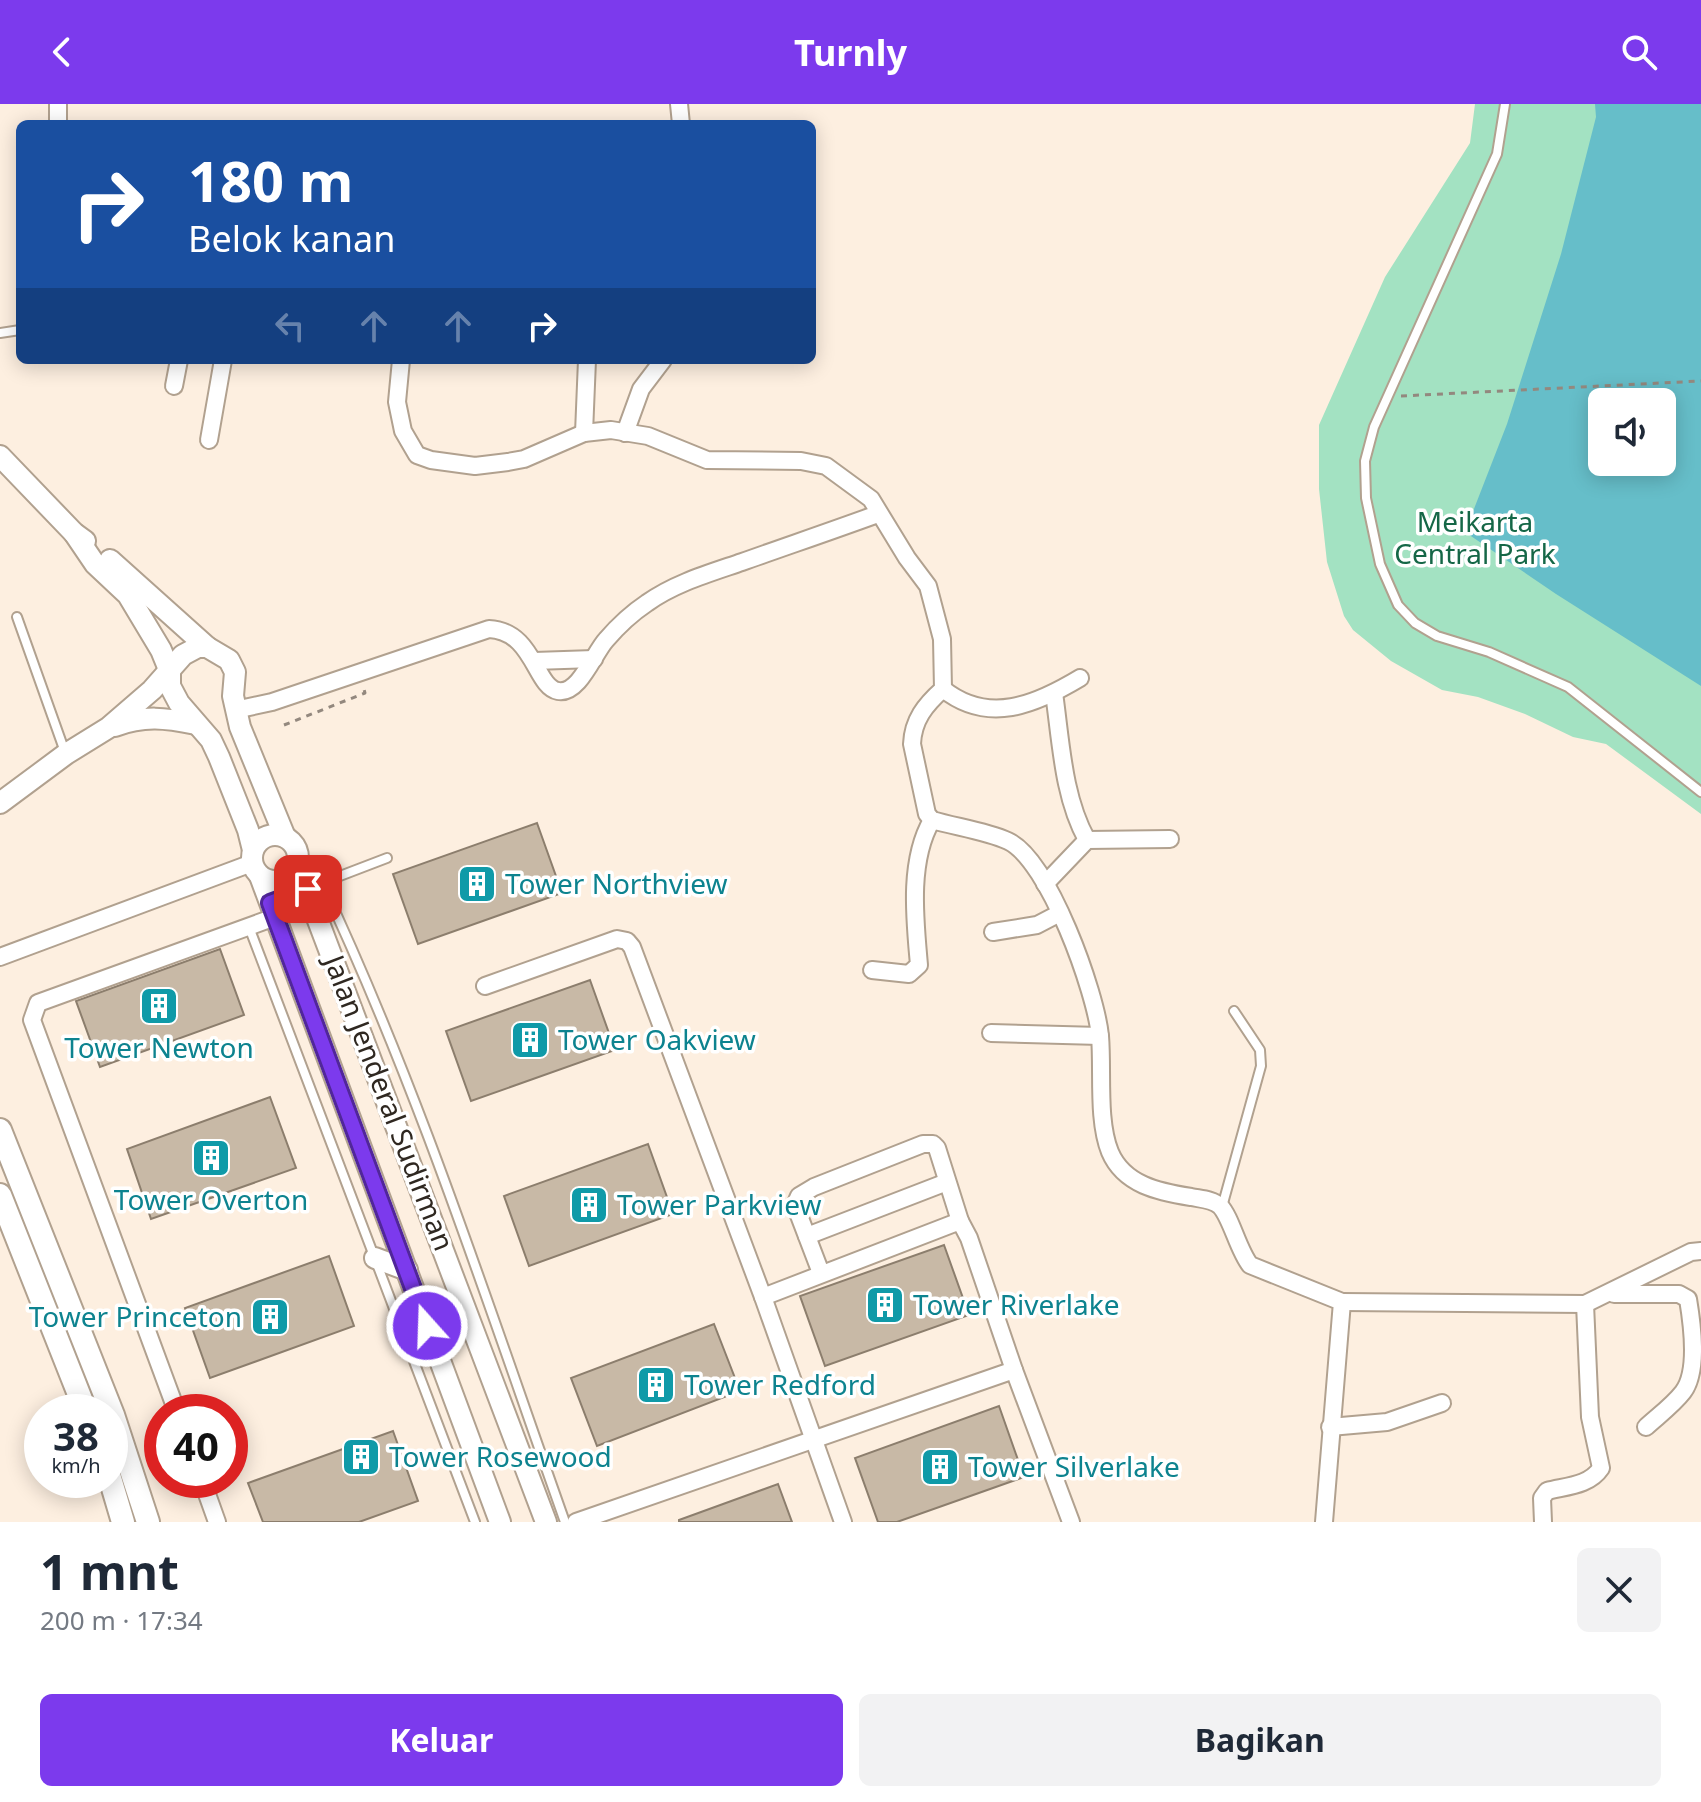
<!DOCTYPE html>
<html lang="id">
<meta charset="utf-8">
<style>
:root{--surface:#fff;--page:#f2f2f3;--text:#1f2937;--muted:#747a83;--accent:#7c3aed}
body{margin:0;font-family:"Noto Sans",sans-serif;background:var(--page);color:var(--text);height:100vh;display:flex;flex-direction:column;font-size:30px;white-space:nowrap}
*{box-sizing:border-box;margin:0}
p{font-size:26px;color:var(--muted)}
.icon{flex:none;width:44px;height:44px;fill:none;stroke:currentColor;stroke-width:2;stroke-linecap:round;stroke-linejoin:round}
.map{position:relative;height:1418px;overflow:hidden}
.drawer{display:flex;flex-direction:column;background:var(--surface);flex:1}
.drawer>*{flex:none}
.banner{position:absolute;left:16px;top:16px;width:800px;height:244px;border-radius:12px;box-shadow:0 4px 20px #0003;background:#1a4fa0;color:#fff;overflow:hidden}
.buttons{position:absolute;left:1588px;top:284px;display:grid;gap:16px}
.buttons a{display:grid;place-items:center;width:88px;height:88px;border-radius:12px;background:var(--surface);box-shadow:0 4px 20px #0003;font-size:40px}
.speed{position:absolute;left:24px;top:1290px;display:flex;gap:16px;font-size:40px;font-weight:700;text-align:center}
.speed>*{display:grid;place-content:center;width:104px;height:104px;border-radius:50%;background:var(--surface);box-shadow:0 4px 20px #0003;line-height:1}
.speed small{font-size:20px;font-weight:400}
.speed .limit{border:12px solid #d22;background:#fff;color:#111}
.pin{position:absolute;display:grid;place-items:center;width:68px;height:68px;color:#fff;margin:-34px;border-radius:16px;box-shadow:0 4px 12px #0006}
.me{position:absolute;width:88px;margin:-44px;rotate:340deg;stroke-linejoin:round;filter:drop-shadow(0 0 6px #0008)}
.turn{display:flex;align-items:center;gap:28px;height:168px;padding:0 40px;font-size:36px}
.turn .icon{width:104px;height:104px;stroke-width:2.5}
.turn b{display:block;font-size:56px;line-height:68px}
.lanes{display:flex;align-items:center;height:76px;padding:0 40px;background:#0003;justify-content:center;gap:40px;direction:ltr}
.lanes .off{opacity:.35}
.round{display:grid;place-items:center;flex:none;width:84px;height:84px;border-radius:12px;background:var(--page)}
.summary{display:flex;align-items:center;justify-content:space-between;height:136px;padding:0 40px}
h1{font-size:48px;font-weight:700;line-height:60px}
.button{display:flex;gap:16px;margin-top:auto;padding:16px 40px}
.button a{flex:1;height:92px;border-radius:12px;background:var(--accent);color:#fff;font-size:32px;font-weight:700;line-height:92px;text-align:center}
.button a+a{background:var(--page);color:var(--text)}
header{display:flex;justify-content:space-between;align-items:center;height:104px;padding:0 40px;background:var(--accent);color:#fff;font-size:36px;font-weight:700}
.map>svg:first-child{display:block}
</style>
<header><svg class="icon" aria-label="back" viewBox="0 0 24 24"><path d="M15 5l-7 7 7 7"/></svg>Turnly<svg class="icon" aria-label="search" viewBox="0 0 24 24"><circle cx="10" cy="10" r="6"/><path d="M15 15l6 6"/></svg></header>
<div class="map">
<svg width="1701" height="1418" viewBox="0 0 1701 1418">
<rect width="100%" height="100%" fill="#fdefe0"/>
<!-- green -->
<path fill="#a3e2c2" fill-rule="evenodd" d="M1475 0H1701V710L1606 640 1573 633 1525 610 1478 593 1442 586 1391 557 1353 526 1344 512 1327 458 1319 385V321L1385 173 1470 39ZM1602 298H1662V358H1602Z"/>
<!-- water -->
<path fill="#66bec9" fill-rule="evenodd" d="M1595 0H1701V582L1556 490 1465 428 1507 320 1561 150 1596 13ZM1602 298H1662V358H1602Z"/>
<!-- building -->
<g fill="#c8b9a6" stroke="#8c7e6d" stroke-width="2">
<path d="M537 719 562 789 418 840 393 770Z"/>
<path d="M220 845 244 911 100 963 76 897Z"/>
<path d="M590 876 615 946 471 997 446 927Z"/>
<path d="M270 993 296 1064 151 1115 127 1045Z"/>
<path d="M648 1040 673 1110 529 1162 504 1092Z"/>
<path d="M944 1141 969 1211 825 1262 800 1192Z"/>
<path d="M329 1152 354 1222 210 1274 185 1204Z"/>
<path d="M714 1220 740 1287 597 1342 571 1274Z"/>
<path d="M999 1302 1024 1373 897 1418H878L855 1354Z"/>
<path d="M393 1327 418 1397 359 1418H263L248 1379Z"/>
<path d="M778 1380 792 1418H679V1416Z"/>
</g>
<g fill="none" stroke-linecap="round" stroke-linejoin="round">
<defs>
<g id="service">
<path d="M1505 0 1497 50 1374 323 1365 357 1366 394 1380 460 1398 501 1415 519 1437 532 1489 548 1568 583 1701 688"/>
<path d="M0 229 20 226"/>
<path d="M17 513 65 648"/>
<path d="M322 779C419 985 489 1204 565 1418"/>
<path d="M319 780 387 754"/>
<path d="M270 798 307 785"/>
<path d="M249 823 475 1418"/>
<path d="M1222 1103 1261 962 1260 946 1234 907"/>
</g>
<g id="minor">
<path d="M679 0 681 20"/>
<path d="M58 20V0"/>
<path d="M401 256 397 298 403 327 417 351 431 356 475 362 508 358 524 355 584 329 611 326 648 332 707 356 801 357 826 362 871 395 907 454 928 482 942 535 943 585C925 601 913 616 912 640L927 710 932 716C956 723 986 727 1008 737 1049 756 1096 889 1100 932 1103 967 1097 1016 1110 1048 1124 1081 1159 1088 1191 1093 1200 1095 1212 1095 1220 1102 1231 1113 1238 1146 1250 1161L1342 1198 1324 1418"/>
<path d="M174 282 179 256"/>
<path d="M584 329 587 256"/>
<path d="M625 329 641 285 663 256"/>
<path d="M209 336 223 256"/>
<path d="M534 557 594 555"/>
<path d="M943 585C988 621 1035 601 1080 574"/>
<path d="M1054 589C1061 638 1063 693 1087 736"/>
<path d="M235 606 272 598 489 525C534 527 535 583 558 587 579 591 594 549 606 536 618 522 632 509 647 499 675 479 710 469 742 458 787 442 831 427 875 411"/>
<path d="M1045 780 1087 736 1170 735"/>
<path d="M993 828 1037 821 1060 809"/>
<path d="M0 853 252 759"/>
<path d="M872 866 909 870 919 861C915 816 908 757 932 716"/>
<path d="M485 882 617 835 627 837 632 843 763 1193 960 1117 969 1134 1014 1266 1071 1418"/>
<path d="M991 929 1100 932"/>
<path d="M807 1132 947 1078"/>
<path d="M821 1169 795 1101 799 1092 814 1083 923 1040H933L937 1044 960 1117"/>
<path d="M1614 1190H1679L1688 1195C1692 1219 1699 1267 1683 1288 1673 1301 1658 1312 1646 1323"/>
<path d="M763 1193 843 1418"/>
<path d="M1342 1198 1585 1200 1691 1148 1701 1147"/>
<path d="M177 1308 32 916 38 899 275 813"/>
<path d="M1330 1323 1387 1318 1442 1299"/>
<path d="M202 1376 217 1418"/>
<path d="M576 1418 1014 1266"/>
<path d="M1543 1418 1542 1394 1547 1387C1566 1382 1589 1382 1601 1364L1590 1313 1585 1200"/>
</g>
<g id="tertiary">
<path d="M0 352 74 429 85 437"/>
<path d="M74 429 95 460 128 491 161 546 170 568V582L179 599 211 636 219 653 248 726 253 746"/>
<path d="M110 456 207 543"/>
<path d="M115 622C144 611 166 614 196 620"/>
<path d="M0 699 66 650 108 624 152 586 183 551 198 543H207L229 556 235 568 233 592 240 623 285 733"/>
<circle cx="275" cy="754" r="23"/>
<path d="M297 761 546 1418"/>
<path d="M260 772 500 1418"/>
<path d="M375 1154 407 1166"/>
</g>
<g id="secondary">
<path d="M0 1026 113 1311 148 1418"/>
<path d="M0 1091 86 1308"/>
<path d="M110 1374 123 1418"/>
</g>
</defs>
<!-- service casing -->
<use href="#service" stroke="#b1a18f" stroke-width="12"/>
<!-- minor casing -->
<use href="#minor" stroke="#b1a18f" stroke-width="20"/>
<!-- tertiary casing -->
<use href="#tertiary" stroke="#b1a18f" stroke-width="24"/>
<!-- secondary casing -->
<use href="#secondary" stroke="#b1a18f" stroke-width="26"/>
<!-- path -->
<g stroke="#93887e" stroke-width="3" stroke-dasharray="6 6" stroke-linecap="butt">
<path d="M1401 292 1701 277"/>
<path d="M284 621 365 589 363 582"/>
</g>
<!-- service -->
<use href="#service" stroke="#fff" stroke-width="8"/>
<!-- minor -->
<use href="#minor" stroke="#fff" stroke-width="16"/>
<!-- tertiary -->
<use href="#tertiary" stroke="#fff" stroke-width="20"/>
<!-- secondary -->
<use href="#secondary" stroke="#fff" stroke-width="22"/>
</g>
<g fill="none" stroke-linecap="round" stroke-linejoin="round">
<defs>
<path id="route" d="M308 785 270 799 427 1222"/>
</defs>
<!-- route casing -->
<use href="#route" stroke="#51269a" stroke-width="20"/>
<!-- route -->
<use href="#route" stroke="#7c3aed" stroke-width="14"/>
</g>
<!-- icons -->
<defs>
<symbol id="building-square" viewBox="-11 -11 22 22"><rect x="-9" y="-9" width="18" height="18" rx="4" fill="#0f9aa8" stroke="#fff"/><path d="M-4-6H4V6H1V3H-1V6H-4ZM-2.5-4.3h1.7v1.8h-1.7ZM.8-4.3h1.7v1.8H.8ZM-2.5-1h1.7V.8h-1.7ZM.8-1h1.7V.8H.8Z" fill="#fff"/></symbol>
</defs>
<g fill-rule="evenodd">
<use href="#building-square" x="455" y="758" width="44" height="44"/>
<use href="#building-square" x="137" y="880" width="44" height="44"/>
<use href="#building-square" x="508" y="914" width="44" height="44"/>
<use href="#building-square" x="189" y="1032" width="44" height="44"/>
<use href="#building-square" x="567" y="1079" width="44" height="44"/>
<use href="#building-square" x="863" y="1179" width="44" height="44"/>
<use href="#building-square" x="248" y="1191" width="44" height="44"/>
<use href="#building-square" x="634" y="1259" width="44" height="44"/>
<use href="#building-square" x="339" y="1331" width="44" height="44"/>
<use href="#building-square" x="918" y="1341" width="44" height="44"/>
</g>
<g text-anchor="middle" stroke-width="7" stroke-linejoin="round" paint-order="stroke">
<!-- park labels -->
<g font-size="28" fill="#156747" stroke="#fff">
<text x="1475" y="428">Meikarta<tspan x="1475" dy="32">Central Park</tspan></text>
</g>
<!-- culture labels -->
<g font-size="28" fill="#0d838f" stroke="#fff" text-anchor="start">
<text x="505" y="790">Tower Northview</text>
<text x="558" y="946">Tower Oakview</text>
<text x="159" y="954" text-anchor="middle">Tower Newton</text>
<text x="211" y="1106" text-anchor="middle">Tower Overton</text>
<text x="617" y="1111">Tower Parkview</text>
<text x="913" y="1211">Tower Riverlake</text>
<text x="242" y="1223" text-anchor="end">Tower Princeton</text>
<text x="684" y="1291">Tower Redford</text>
<text x="389" y="1363">Tower Rosewood</text>
<text x="968" y="1373">Tower Silverlake</text>
</g>
<!-- street labels -->
<g font-size="28" fill="#2f2821" stroke="#fff">
<text transform="translate(389 999) rotate(69)" y="10">Jalan Jenderal Sudirman</text>
</g>
</g>
</svg>
<div class="buttons">
<a><svg class="icon" aria-label="sound" viewBox="0 0 24 24"><path d="M4 9h4l5-4v14l-5-4H4zM17 9q2 3 0 6"/></svg></a>
</div>
<div class="speed"><div>38<small>km/h</small></div><div class="limit">40</div></div>
<div class="pin" style="left:308px;top:785px;background:#d93025"><svg class="icon" aria-label="arrive" viewBox="0 0 24 24"><path d="M6 21V4h12l-3 4 3 4H6"/></svg></div>
<svg class="me" style="left:427px;top:1222px" viewBox="-20 -20 40 40"><circle r="17" fill="#7c3aed" stroke="#fff" stroke-width="3"/><path d="M0-11L8 9 0 5-8 9z" fill="#fff"/></svg>
<div class="banner">
<div class="turn"><svg class="icon" aria-label="right" viewBox="0 0 24 24"><path d="M7 20v-9h11M14 6l5 5-5 5"/></svg><div><b>180 m</b>Belok kanan</div></div>
<div class="lanes"><svg class="icon off" aria-label="left" viewBox="0 0 24 24"><path d="M17 20v-9H6M10 6l-5 5 5 5"/></svg><svg class="icon off" aria-label="ahead" viewBox="0 0 24 24"><path d="M12 20V5M6 11l6-6 6 6"/></svg><svg class="icon off" aria-label="ahead" viewBox="0 0 24 24"><path d="M12 20V5M6 11l6-6 6 6"/></svg><svg class="icon" aria-label="right" viewBox="0 0 24 24"><path d="M7 20v-9h11M14 6l5 5-5 5"/></svg></div>
</div>
</div>
<section class="drawer">
<div class="summary"><div><h1>1 mnt</h1><p>200 m · 17:34</p></div><a class="round"><svg class="icon" aria-label="close" viewBox="0 0 24 24"><path d="M6 6l12 12M18 6L6 18"/></svg></a></div>
<div class="button"><a>Keluar</a><a>Bagikan</a></div>
</section>
